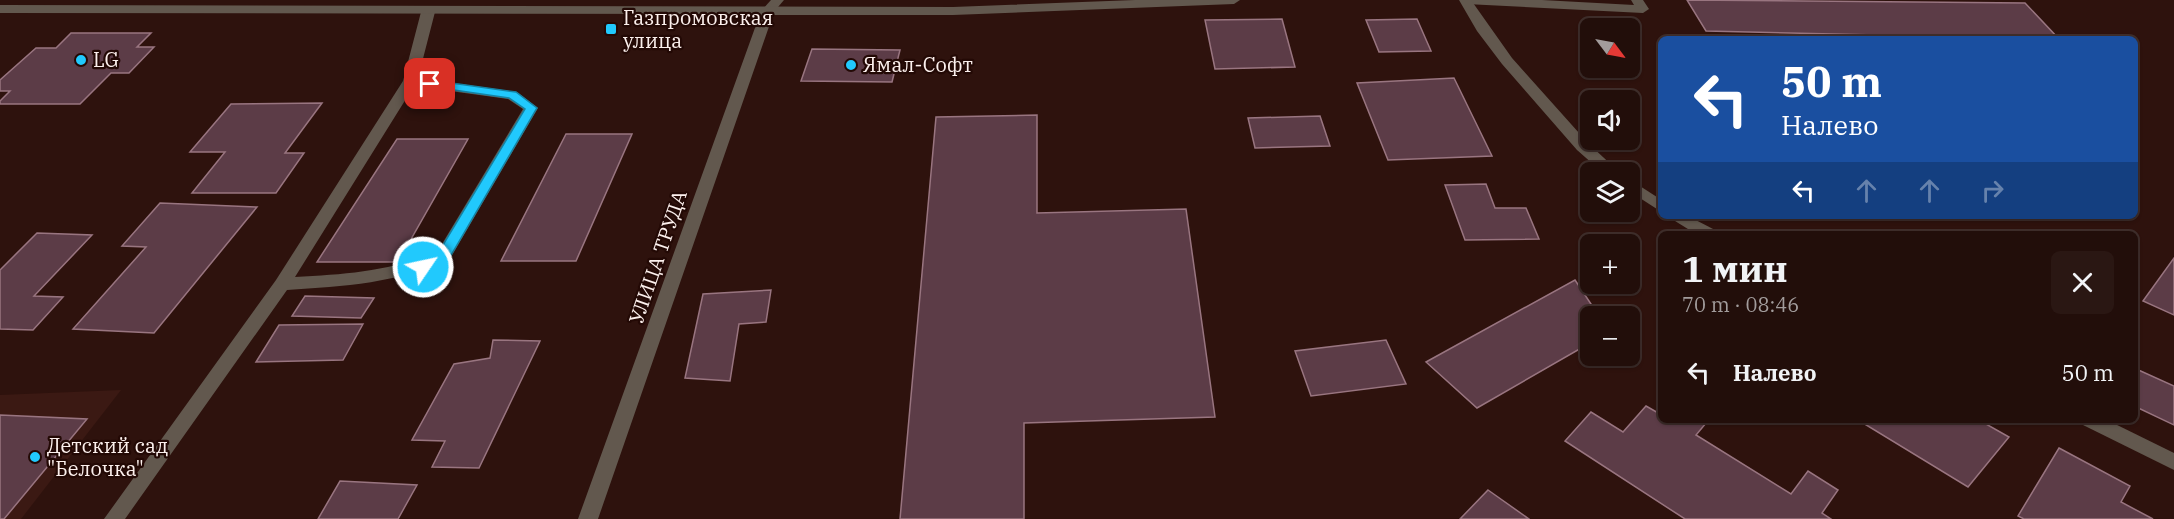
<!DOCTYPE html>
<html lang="ru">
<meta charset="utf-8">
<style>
:root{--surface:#220e0a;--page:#2a1713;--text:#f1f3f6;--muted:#a29c9c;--line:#3f2e2b}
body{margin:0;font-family:"IBM Plex Serif",serif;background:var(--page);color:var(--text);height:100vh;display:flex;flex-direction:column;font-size:22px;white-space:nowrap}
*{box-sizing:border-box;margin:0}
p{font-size:20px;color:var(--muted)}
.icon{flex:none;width:33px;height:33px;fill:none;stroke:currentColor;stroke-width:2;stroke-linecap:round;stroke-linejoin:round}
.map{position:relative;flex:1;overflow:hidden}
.panel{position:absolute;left:1658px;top:231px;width:480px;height:192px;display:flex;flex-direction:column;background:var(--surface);border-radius:9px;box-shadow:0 2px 4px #0004,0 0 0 2px var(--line)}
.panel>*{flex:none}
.top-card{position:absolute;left:1658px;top:36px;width:480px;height:183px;border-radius:9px;box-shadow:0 2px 4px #0004,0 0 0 2px var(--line);background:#1a4fa0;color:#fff;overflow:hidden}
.needle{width:39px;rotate:122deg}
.tools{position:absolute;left:1580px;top:18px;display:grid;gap:12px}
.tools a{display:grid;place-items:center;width:60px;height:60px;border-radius:9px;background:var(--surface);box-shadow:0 2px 4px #0004,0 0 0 2px var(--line);font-size:30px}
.pin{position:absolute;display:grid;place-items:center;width:51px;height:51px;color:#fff;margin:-26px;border-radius:12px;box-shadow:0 3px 9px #0006}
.me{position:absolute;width:66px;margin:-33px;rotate:56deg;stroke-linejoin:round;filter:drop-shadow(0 0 4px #0008)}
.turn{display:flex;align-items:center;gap:21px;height:126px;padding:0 24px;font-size:27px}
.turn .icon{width:78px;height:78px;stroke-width:2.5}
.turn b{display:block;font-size:42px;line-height:51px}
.lanes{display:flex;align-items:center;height:57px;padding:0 24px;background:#0003;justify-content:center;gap:30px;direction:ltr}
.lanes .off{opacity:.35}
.round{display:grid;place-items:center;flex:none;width:63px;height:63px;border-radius:9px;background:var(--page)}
.headline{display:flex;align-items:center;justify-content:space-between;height:102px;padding:0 24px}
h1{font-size:36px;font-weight:700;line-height:45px}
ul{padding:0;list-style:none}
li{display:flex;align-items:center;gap:18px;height:78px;padding:0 24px}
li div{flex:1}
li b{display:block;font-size:22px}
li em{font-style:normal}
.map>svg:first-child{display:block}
</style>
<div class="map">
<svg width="2174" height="519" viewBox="0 0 2174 519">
<rect width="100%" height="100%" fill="#2e120d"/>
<!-- built -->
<path fill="#3b1913" d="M121 390 21 519H0V395Z"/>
<!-- building -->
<g fill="#5c3c47" stroke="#997580" stroke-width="1.5">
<path d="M1687 0 2025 3 2059 39 1706 31Z"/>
<path d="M1282 19 1295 67 1215 69 1205 20Z"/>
<path d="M1417 19 1431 51 1379 52 1366 20Z"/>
<path d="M71 33H151L137 47H154L129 73H111L80 104H0V101L10 91H0V80L36 48H56Z"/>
<path d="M812 49 900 50 892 82 801 81Z"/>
<path d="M1454 78 1492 156 1388 160 1357 83Z"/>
<path d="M322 103 285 153H304L276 193H192L225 152H190L231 104Z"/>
<path d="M1037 115V213L1186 209 1215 417 1024 423V519H900L936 117Z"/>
<path d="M1320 116 1330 146 1255 148 1248 118Z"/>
<path d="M566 134H632L576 261H501Z"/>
<path d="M397 139H468L398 262H317Z"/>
<path d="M1486 184 1495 208H1526L1539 239 1465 240 1445 185Z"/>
<path d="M160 203 257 207 154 333 73 329 146 247 122 246Z"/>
<path d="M37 233 92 235 34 296 63 297 33 330 0 329V270Z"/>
<path d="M2174 258V315L2143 301Z"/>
<path d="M1575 280 1599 316H1590V343L1477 408 1426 362Z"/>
<path d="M771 290 766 322 739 324 730 381 685 378 703 294Z"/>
<path d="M305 296 374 298 361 318 292 316Z"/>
<path d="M363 324 343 360 256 362 279 325Z"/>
<path d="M493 340 540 341 479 468 432 467 445 441 412 440 454 364 490 358Z"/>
<path d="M1386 340 1406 384 1311 396 1295 351Z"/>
<path d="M2134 368 2174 386V425L2134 406Z"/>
<path d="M1646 406 1660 414V420L1707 422 1696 435 1791 494 1808 471 1838 490 1822 513 1831 519H1685L1565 441 1591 412 1623 432Z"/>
<path d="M0 415 87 419 4 519H0Z"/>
<path d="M1858 420H1979L2009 437 1968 487Z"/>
<path d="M2059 448 2130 486 2121 502 2153 519H2024L2018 516Z"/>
<path d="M340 481 417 485 398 519H318Z"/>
<path d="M1488 490 1529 519H1460Z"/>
</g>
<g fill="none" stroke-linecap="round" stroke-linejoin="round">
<!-- service -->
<g fill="#62584e" fill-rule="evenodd">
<path d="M771 0H784L773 13H763L762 10Z"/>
<path d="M1460 0H1542L1634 5 1631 0H1643L1649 9 1643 13 1466 4Z"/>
<path d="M428 8 435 12 418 78 517 92 538 108 451 257C399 284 344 286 287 290L125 519H104L276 280 403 81 421 12ZM414 86 508 99 523 109 439 249C393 272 346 274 295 277Z"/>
</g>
<!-- minor -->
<g fill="#62584e" fill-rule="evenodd">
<path d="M1459 0H1471L1512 58 1588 143 1619 172H1602L1577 150 1502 64 1477 31Z"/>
<path d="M1629 179 1660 199V211L1629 191Z"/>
<path d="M1667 216H1688L1715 230 1717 234H1696Z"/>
<path d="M2081 420H2107L2174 453V470L2083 425Z"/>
</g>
<!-- tertiary -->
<path fill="#62584e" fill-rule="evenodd" d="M1135 0H1240L1234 4 953 15H773L598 519H578L760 14 0 13V5L953 7Z"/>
</g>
<!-- route -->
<path fill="#21c9fd" stroke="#1583a4" stroke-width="1.5" d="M430 80 516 92 537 108 450 257 423 271 416 267 418 263 440 250 525 109 509 98 426 86V81Z"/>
<!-- markers -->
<g fill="#21c9fd" stroke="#230905" stroke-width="2">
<rect x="605" y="23" width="12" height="12" rx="3"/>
<circle cx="81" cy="60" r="6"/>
<circle cx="851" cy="65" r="6"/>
<circle cx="35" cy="457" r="6"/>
</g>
<g text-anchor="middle" stroke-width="4.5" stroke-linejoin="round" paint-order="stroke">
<!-- poi labels -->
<g font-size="20" fill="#fcf0ed" stroke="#230905" text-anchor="start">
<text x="623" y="25">Газпромовская<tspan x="623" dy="23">улица</tspan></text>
<text x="93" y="67">LG</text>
<text x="863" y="72">Ямал-Софт</text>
<text x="47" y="453">Детский сад<tspan x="47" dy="23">"Белочка"</tspan></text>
</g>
<!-- street labels -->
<g font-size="20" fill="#fcf0ed" stroke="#230905">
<text transform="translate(658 257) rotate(-71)" y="7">УЛИЦА ТРУДА</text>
</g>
</g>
</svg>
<div class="tools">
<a><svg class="needle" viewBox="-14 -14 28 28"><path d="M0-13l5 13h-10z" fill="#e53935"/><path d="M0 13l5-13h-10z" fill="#a29c9c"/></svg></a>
<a><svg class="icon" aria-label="sound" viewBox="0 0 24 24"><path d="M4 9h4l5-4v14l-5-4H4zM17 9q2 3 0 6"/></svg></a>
<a><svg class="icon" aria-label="layers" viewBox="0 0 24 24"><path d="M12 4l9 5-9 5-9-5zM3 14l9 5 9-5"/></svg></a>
<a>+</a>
<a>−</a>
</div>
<div class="pin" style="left:430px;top:84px;background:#d93025"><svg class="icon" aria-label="arrive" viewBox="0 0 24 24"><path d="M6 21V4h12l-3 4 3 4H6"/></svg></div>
<svg class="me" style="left:423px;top:267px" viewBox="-20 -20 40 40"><circle r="17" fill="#21c9fd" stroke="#fff" stroke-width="3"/><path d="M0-11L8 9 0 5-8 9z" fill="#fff"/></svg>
<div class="top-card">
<div class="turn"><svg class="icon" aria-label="left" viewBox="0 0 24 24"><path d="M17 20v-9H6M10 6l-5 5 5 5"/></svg><div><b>50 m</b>Налево</div></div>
<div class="lanes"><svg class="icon" aria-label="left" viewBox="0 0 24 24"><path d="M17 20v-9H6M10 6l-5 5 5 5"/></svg><svg class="icon off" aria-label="ahead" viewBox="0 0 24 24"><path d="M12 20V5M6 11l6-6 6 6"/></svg><svg class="icon off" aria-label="ahead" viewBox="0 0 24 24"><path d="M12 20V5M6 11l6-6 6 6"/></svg><svg class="icon off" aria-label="right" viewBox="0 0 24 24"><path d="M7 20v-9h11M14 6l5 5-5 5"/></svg></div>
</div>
<section class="panel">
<div class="headline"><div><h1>1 мин</h1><p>70 m · 08:46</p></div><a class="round"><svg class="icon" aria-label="close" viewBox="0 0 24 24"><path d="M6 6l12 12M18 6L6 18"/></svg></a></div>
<ul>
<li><svg class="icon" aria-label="left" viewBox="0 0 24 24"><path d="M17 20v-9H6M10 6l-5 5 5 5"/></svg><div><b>Налево</b></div><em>50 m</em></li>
</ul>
</section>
</div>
